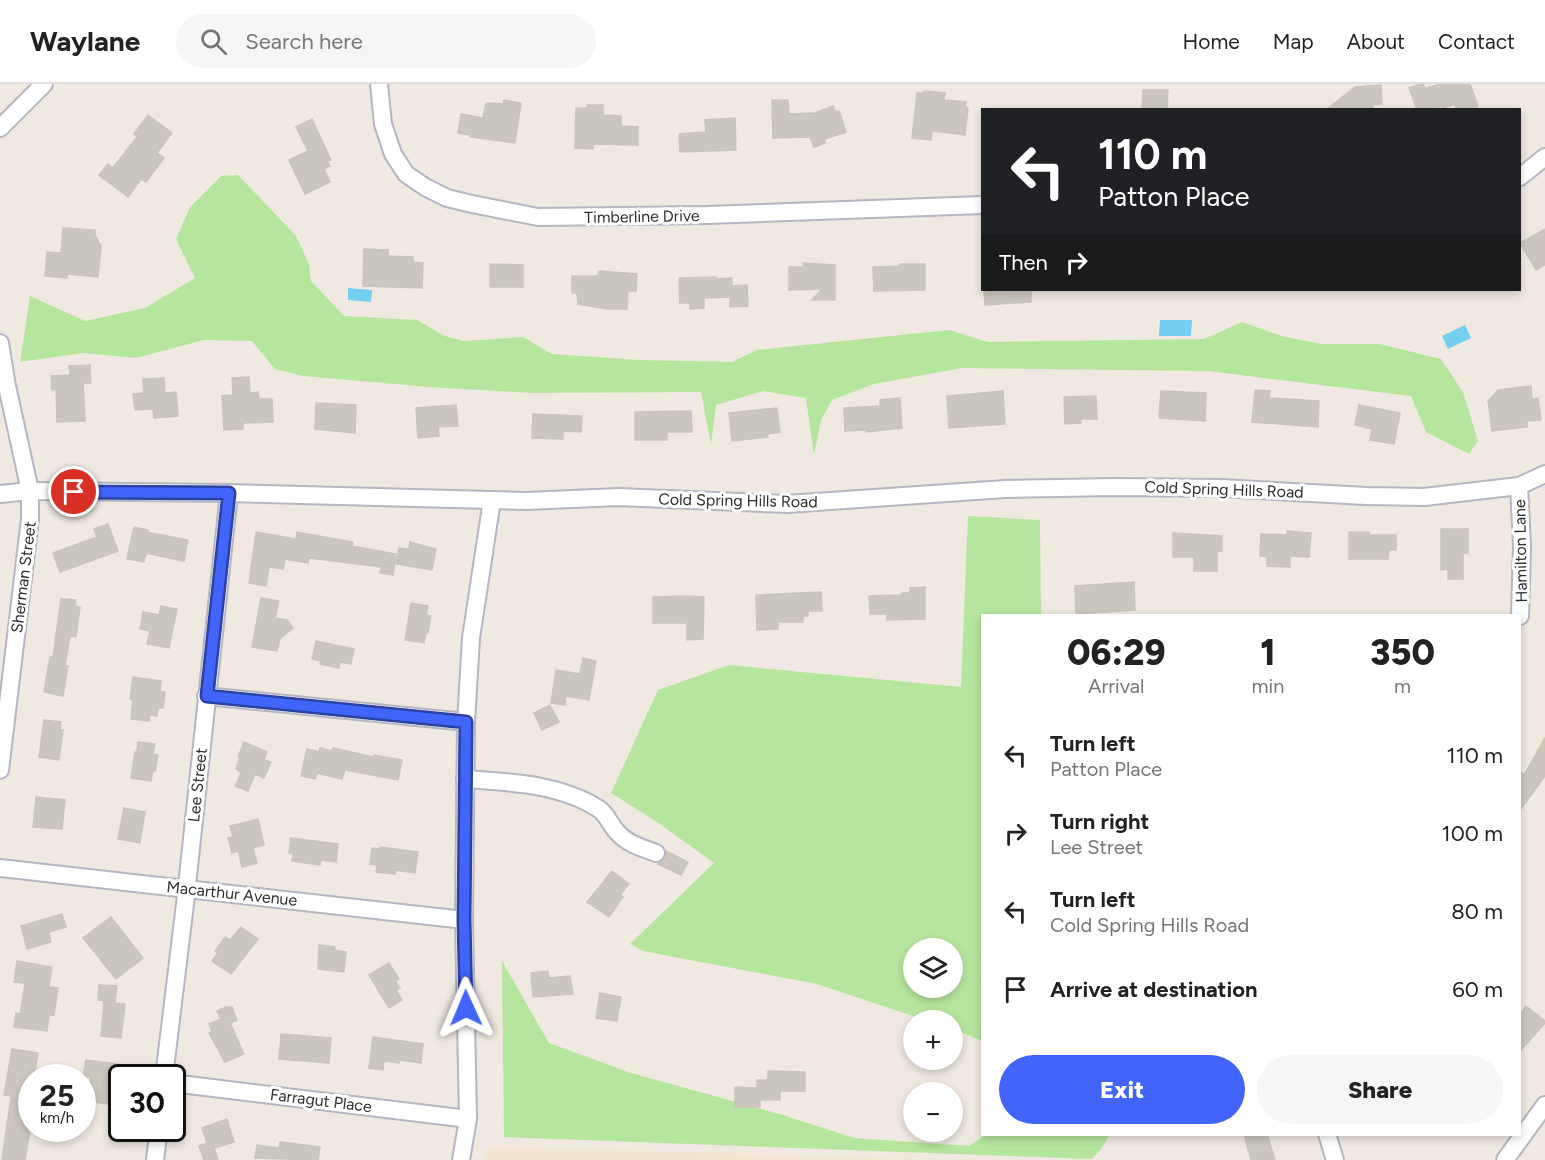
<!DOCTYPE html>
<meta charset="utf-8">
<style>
:root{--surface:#fff;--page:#f6f6f6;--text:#222;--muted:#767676;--line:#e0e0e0;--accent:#4264fb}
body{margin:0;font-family:Figtree,sans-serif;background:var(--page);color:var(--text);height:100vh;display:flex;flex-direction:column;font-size:22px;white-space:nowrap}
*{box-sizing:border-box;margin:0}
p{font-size:20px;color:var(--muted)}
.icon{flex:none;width:33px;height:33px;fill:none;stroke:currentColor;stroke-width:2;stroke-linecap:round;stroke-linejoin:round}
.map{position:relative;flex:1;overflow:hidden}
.details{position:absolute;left:981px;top:530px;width:540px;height:522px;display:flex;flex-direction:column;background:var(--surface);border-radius:0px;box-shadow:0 3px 9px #0003}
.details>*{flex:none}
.top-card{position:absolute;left:981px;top:24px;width:540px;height:183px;border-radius:0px;box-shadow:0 3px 9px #0003;background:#202124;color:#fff;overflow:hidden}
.fabs{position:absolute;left:903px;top:854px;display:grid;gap:12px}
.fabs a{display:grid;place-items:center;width:60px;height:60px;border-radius:50%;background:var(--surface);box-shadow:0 3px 9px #0003;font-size:30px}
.speed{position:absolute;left:18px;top:980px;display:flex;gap:12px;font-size:30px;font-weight:700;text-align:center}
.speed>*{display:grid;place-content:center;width:78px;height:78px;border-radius:50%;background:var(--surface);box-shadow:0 3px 9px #0003;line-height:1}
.speed small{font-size:15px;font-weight:400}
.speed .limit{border:3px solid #111;border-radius:9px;background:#fff;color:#111}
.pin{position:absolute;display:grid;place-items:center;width:51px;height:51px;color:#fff;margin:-26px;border:3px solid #fff;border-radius:50%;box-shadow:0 2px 6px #0007}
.me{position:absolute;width:66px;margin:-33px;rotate:359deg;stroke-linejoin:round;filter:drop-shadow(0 0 4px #0008)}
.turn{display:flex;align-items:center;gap:21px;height:126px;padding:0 18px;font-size:27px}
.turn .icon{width:78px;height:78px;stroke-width:2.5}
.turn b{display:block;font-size:42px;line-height:51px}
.then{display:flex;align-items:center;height:57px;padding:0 18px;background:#0003;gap:12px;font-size:22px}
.eta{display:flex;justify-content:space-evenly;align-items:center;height:102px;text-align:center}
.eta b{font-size:36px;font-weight:800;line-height:42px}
.action{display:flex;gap:12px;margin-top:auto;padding:12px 18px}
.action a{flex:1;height:69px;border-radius:36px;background:var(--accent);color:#fff;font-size:24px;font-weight:800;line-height:69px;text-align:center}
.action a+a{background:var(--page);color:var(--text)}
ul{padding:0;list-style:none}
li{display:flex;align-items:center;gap:18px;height:78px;padding:0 18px}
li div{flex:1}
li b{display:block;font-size:22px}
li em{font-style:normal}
header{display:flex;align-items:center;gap:36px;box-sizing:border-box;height:84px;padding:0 30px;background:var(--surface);border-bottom:2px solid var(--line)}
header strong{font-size:28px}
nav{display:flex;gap:33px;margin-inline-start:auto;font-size:21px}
.search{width:420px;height:54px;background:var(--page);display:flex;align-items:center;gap:15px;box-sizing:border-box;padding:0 21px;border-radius:33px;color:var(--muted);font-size:22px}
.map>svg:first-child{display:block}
</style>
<header>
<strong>Waylane</strong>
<div class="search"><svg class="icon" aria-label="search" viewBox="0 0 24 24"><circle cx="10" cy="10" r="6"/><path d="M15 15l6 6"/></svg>Search here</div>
<nav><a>Home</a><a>Map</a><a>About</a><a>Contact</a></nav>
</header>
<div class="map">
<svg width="1545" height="1076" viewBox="0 0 1545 1076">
<rect width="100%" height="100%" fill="#efe9e1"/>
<!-- education -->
<path fill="#f0e6d1" d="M490 1062 938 1076H483Z"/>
<!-- green -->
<g fill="#b6e59e" fill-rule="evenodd">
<path d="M238 91 296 152 309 180 311 197 344 232 417 236 445 252 464 257 523 253 552 270 639 276 732 278 757 266 949 246 988 258 1204 255 1242 238 1281 252 1321 260H1380L1441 275 1463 308 1478 357 1469 370 1426 348 1411 312 1208 287 962 284 874 300 832 316 821 336 814 371 806 314 763 307 716 321 711 361 701 308 532 309 429 303 303 292 275 285 252 257 204 256 136 274 83 269 20 278 30 212 85 237 145 224 195 194 176 155 190 123 221 92Z"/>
<path d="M968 432 1040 436 1041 531H982V957L953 945 952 936H925L817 900 643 867 630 860 714 779 657 738 611 709 658 606 729 581 961 603ZM914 864H952V903H914Z"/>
<path d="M502 877 549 959 631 989 783 1031 854 1054 969 1062 986 1050H1110L1101 1065 1092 1075 504 1053Z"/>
</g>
<!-- water -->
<g fill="#75cff0">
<path d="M348 204 372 206 371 218 348 216Z"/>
<path d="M1160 236H1192L1191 252H1159Z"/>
<path d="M1465 241 1471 254 1448 265 1442 252Z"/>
</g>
<!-- building -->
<g fill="#cbc7bf" stroke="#cbc5ba" stroke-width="1.5">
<path d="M1421 0H1423L1425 5 1439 0H1470L1478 22 1469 26H1457L1455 20 1442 24 1441 22 1432 26H1417L1409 4Z"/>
<path d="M1381 1 1382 20 1371 21 1375 26H1326L1355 3Z"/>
<path d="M1143 6H1168L1167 26H1142Z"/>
<path d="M924 7 945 9 944 16 966 18 965 22 968 24 965 51 932 47 931 56 912 54 917 9H924Z"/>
<path d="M504 16 521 19 515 59 470 53 471 51 458 49 461 30 483 34 486 19 503 20Z"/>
<path d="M772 16H788L789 30 815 29 833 22 835 27H839L846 48 825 55V59L814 63 810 53 773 54Z"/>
<path d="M587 21H603V31L621 32V42L638 43V61L593 60V65L575 64 576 24H587Z"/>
<path d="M148 31 172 49 157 69 164 74 146 98 141 95 128 113 99 91 108 80 113 84 137 53 134 50Z"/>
<path d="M735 34 736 66 680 68 679 50 706 48 705 36Z"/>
<path d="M312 35 331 76 327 77 330 82 324 85 330 98 305 110 289 76 308 67 296 43Z"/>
<path d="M63 144 95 146V151L101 162 98 193 67 190V194L45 192 47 168 61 169Z"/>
<path d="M1545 145V181L1536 186 1520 159Z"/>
<path d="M364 165 388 166V172L413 173V178L423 179 422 204 363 202Z"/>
<path d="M803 179 835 181V216H812L822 205 789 206V183H804Z"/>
<path d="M490 180 523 181V203H490Z"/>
<path d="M900 180H925V206L874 207 873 183 900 182Z"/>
<path d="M599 187 637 190 636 207H628L627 225H608L578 220 577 209H572V192H598Z"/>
<path d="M716 193V195L732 194V202L747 201 748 222 730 223V213L704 214V224L690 225V219H680L679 194Z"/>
<path d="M984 206H1031V218L985 221Z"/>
<path d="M90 281 91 299H83L85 337 57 338 56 305 52 306 51 292 70 291 69 282Z"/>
<path d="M249 293 250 309 258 308 259 315H272L273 338 243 339V345L224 346 222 312 233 311 232 294Z"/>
<path d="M164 294 165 309 176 308 178 332 154 334 153 325 135 326 133 310 144 309 143 295Z"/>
<path d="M1531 302 1532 315 1538 314 1541 336 1527 337V343L1492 347 1488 317 1498 306Z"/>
<path d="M1255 306 1270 307 1269 314 1319 317 1318 343 1252 338Z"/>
<path d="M1003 307 1005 340 949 344 947 312Z"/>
<path d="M1161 307 1206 309 1205 337 1159 334Z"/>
<path d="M1096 312 1097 335H1080L1081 339 1065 340 1064 313Z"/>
<path d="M900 314 902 344 866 348V346L845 347 844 324 880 322V316Z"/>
<path d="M316 319 356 321 355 349 315 345Z"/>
<path d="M456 321 458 342 438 343 439 352 418 354 416 324Z"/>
<path d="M1359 321 1400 329 1394 360 1370 356 1372 345 1355 341Z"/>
<path d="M777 324 780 348 767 350 768 353 732 357 729 329Z"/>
<path d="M691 327 692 348H667V356H635V328Z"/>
<path d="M533 330 582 332 581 348 563 347V355L532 354Z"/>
<path d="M108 440 118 467 60 488 53 469 97 453 94 445Z"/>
<path d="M134 443 148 446 147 448 188 456 184 477 146 469 144 478 127 475Z"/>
<path d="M1441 445H1468V469H1463V495H1448V485L1441 486Z"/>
<path d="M1287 447 1311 449 1309 473 1290 472V483L1267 482V473L1260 472 1261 450 1287 451Z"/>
<path d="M256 448 296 455 297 448 353 458 352 462 396 470 393 491 380 489 381 483 309 474 308 479 285 475 283 485 269 483 266 502 249 499Z"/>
<path d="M1349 448H1369V451H1396V466H1389L1388 475H1349Z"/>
<path d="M1173 449 1222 452V467H1217V487H1194V473H1173Z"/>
<path d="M410 458 436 465 432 486 396 480 399 464 409 465Z"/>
<path d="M1134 498 1135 526 1076 530 1075 502Z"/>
<path d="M925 503V535L887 536V530H870L869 512 902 511V509H910V504Z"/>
<path d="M821 508 822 527H808V532H803V538H778V545L757 546 756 511Z"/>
<path d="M686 512 704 513 703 555 687 556V539H653V513Z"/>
<path d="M261 514 279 517 275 534 287 536 293 544 280 555 277 567 252 563Z"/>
<path d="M61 515 76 516 75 522 80 523 76 553 70 552 65 582H68L63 612 44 608 50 573H53Z"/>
<path d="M411 519 428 522 426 531 431 532 428 549 426 548 424 559 405 556Z"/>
<path d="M161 522 177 525 169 564 147 560 150 547 140 545 143 528 159 531Z"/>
<path d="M316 557 354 565 351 580 340 578 339 584 320 580 321 577 312 575Z"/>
<path d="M583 574 596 577 589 616 566 612 565 621 551 619 556 586 580 590Z"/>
<path d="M133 593 161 597 160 607 165 608 163 624H158L157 632 150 631 149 637 131 635 133 616 130 615Z"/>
<path d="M550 621 559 638 542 646 534 629Z"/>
<path d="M44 636 61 638 60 646H63L59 676 39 673Z"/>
<path d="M1545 654V692L1520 726V687L1524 691Z"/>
<path d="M138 658 155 660 153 670 158 671 155 687H153L151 697 131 694 135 668H137Z"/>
<path d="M244 658 267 668 264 676 271 678 264 694 255 690 248 707 235 702 241 689 236 684 240 674 238 673Z"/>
<path d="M320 664 332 667 333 664 373 673 374 671 402 676 398 696 345 686 342 695 317 689 315 695 301 692 307 665 319 668Z"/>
<path d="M36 713 65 716 62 745 33 743Z"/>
<path d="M124 724 145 728 140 759 118 755Z"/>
<path d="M258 735 264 761 253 764 257 779 242 783 238 767 232 769 228 754 233 753 230 742Z"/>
<path d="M291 754 338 760 336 778 321 776 320 781 292 777 293 769H289Z"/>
<path d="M380 763 418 768 415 789 395 786V790L376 788 377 781 370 780 372 764 380 765Z"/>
<path d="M666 767 688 778 681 791 658 780 666 773Z"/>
<path d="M612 787 629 800 620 811 623 813 609 833 587 818Z"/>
<path d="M62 830 66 843 49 848 51 858 27 865 21 842Z"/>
<path d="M111 833 143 874 116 895 83 854Z"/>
<path d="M241 843 258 855 231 890 212 877 218 869 215 867 225 853 230 856Z"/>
<path d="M319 861 335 863 334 866 346 868 344 888 318 885Z"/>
<path d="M17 877 52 883 49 903 58 904 54 931H49L47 947 14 943 16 929 20 930 25 899 14 898Z"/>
<path d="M389 879 399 895 395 897 400 904 396 906 402 916 389 924 369 891Z"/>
<path d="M548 887 549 894 570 892 573 910 533 913 531 889Z"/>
<path d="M99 901 117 902 115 918 98 916Z"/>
<path d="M600 909 621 913 617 937 596 934Z"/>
<path d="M104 918 125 920 121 954 101 952Z"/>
<path d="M1526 922 1545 937V939L1520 967V931Z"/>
<path d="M226 923H232L237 936 230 939 244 970 225 978 209 949 212 948 209 940 221 935 217 927Z"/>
<path d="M281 950 331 954 329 979 279 975Z"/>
<path d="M373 953 423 960 421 979 399 976V979L384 977 383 986 369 984Z"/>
<path d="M12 965 38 969 34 993H32V1012L27 1038 31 1039 25 1076H2L11 1012 4 1011Z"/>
<path d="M86 976 117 980 115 990 116 993H120L116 1021 94 1018 96 1008 89 1007 91 993 83 992Z"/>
<path d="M768 987 805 988V1007H780V1016H760V1023H735V1003L757 1004V996H768Z"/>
<path d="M227 1035 234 1058 214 1064 218 1076H204L199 1062 207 1059 202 1044Z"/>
<path d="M1244 1050H1267L1275 1076H1251Z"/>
<path d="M280 1058 320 1063 318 1076 255 1074 257 1061 279 1064Z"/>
</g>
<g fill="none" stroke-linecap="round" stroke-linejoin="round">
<defs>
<g id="minor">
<path d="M379 0 383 40 393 70 406 90 425 103 447 114 472 120 538 133 707 131 982 121"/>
<path d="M0 44 44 0"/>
<path d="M1520 93 1545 73"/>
<path d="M0 259 7 302 30 407V435L0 686"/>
<path d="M1519 402 1522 462 1520 532"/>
<path d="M0 410 30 407 229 409 527 417 618 413 787 420 1005 405 1113 403 1221 404 1366 412 1424 413 1519 402 1545 390"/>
<path d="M206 612 466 638"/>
<path d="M465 695C510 698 560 700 599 725 608 731 611 743 619 750 628 760 643 764 656 769"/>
<path d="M0 784 464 836"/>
<path d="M164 993 185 820 229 409"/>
<path d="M172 999 468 1035"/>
<path d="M1327 1050 1335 1076"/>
<path d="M155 1076 159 1044"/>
<path d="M461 1076 468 1035 464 836 466 638 471 554 492 416"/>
<path d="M1505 1076 1545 1021"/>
</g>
</defs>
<!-- minor casing -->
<use href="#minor" stroke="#b4b7c1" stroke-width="20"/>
<!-- minor -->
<use href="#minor" stroke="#fff" stroke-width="16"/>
</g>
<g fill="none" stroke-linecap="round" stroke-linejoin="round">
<defs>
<path id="route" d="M74 408 229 409 207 612 466 638 464 836 466 924"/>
</defs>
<!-- route casing -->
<use href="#route" stroke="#2b41a3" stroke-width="15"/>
<!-- route -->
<use href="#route" stroke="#4264fb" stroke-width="10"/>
</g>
<g text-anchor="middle" stroke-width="6" stroke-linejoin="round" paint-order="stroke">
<!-- street labels -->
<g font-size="16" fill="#2e2e2e" stroke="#fff">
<text transform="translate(642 132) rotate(-1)" y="6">Timberline Drive</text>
<text transform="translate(1224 405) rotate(2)" y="6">Cold Spring Hills Road</text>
<text transform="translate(738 416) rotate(1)" y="6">Cold Spring Hills Road</text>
<text transform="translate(1520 467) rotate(-91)" y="6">Hamilton Lane</text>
<text transform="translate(23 493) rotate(-83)" y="6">Sherman Street</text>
<text transform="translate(197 701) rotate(-84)" y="6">Lee Street</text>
<text transform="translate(232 809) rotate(6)" y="6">Macarthur Avenue</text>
<text transform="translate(321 1016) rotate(7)" y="6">Farragut Place</text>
</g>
</g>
</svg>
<div class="fabs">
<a><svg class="icon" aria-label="layers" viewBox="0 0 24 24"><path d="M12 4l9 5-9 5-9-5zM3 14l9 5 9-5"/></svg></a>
<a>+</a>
<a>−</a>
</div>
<div class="speed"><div>25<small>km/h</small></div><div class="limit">30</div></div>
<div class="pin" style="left:74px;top:408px;background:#d93025"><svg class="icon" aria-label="arrive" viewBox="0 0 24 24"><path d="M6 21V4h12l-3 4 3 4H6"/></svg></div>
<svg class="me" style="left:466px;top:924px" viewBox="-20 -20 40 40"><path d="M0-17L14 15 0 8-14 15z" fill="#4264fb" stroke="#fff" stroke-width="4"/></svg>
<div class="top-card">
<div class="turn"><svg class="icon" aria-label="left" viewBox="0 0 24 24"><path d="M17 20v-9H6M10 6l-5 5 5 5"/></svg><div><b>110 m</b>Patton Place</div></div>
<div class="then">Then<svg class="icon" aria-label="right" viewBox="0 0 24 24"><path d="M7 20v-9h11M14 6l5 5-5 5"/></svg></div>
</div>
<section class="details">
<div class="eta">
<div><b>06:29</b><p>Arrival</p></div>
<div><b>1</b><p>min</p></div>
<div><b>350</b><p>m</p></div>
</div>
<ul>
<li><svg class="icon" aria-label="left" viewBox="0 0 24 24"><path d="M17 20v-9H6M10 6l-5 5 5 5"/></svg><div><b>Turn left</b><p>Patton Place</p></div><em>110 m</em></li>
<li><svg class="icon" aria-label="right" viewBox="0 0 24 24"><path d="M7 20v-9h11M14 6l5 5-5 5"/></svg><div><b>Turn right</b><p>Lee Street</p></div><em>100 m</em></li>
<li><svg class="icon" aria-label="left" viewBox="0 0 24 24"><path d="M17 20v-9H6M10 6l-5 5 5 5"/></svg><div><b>Turn left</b><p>Cold Spring Hills Road</p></div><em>80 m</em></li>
<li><svg class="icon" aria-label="arrive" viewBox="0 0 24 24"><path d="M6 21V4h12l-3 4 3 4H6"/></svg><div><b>Arrive at destination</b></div><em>60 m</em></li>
</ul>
<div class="action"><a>Exit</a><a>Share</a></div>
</section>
</div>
